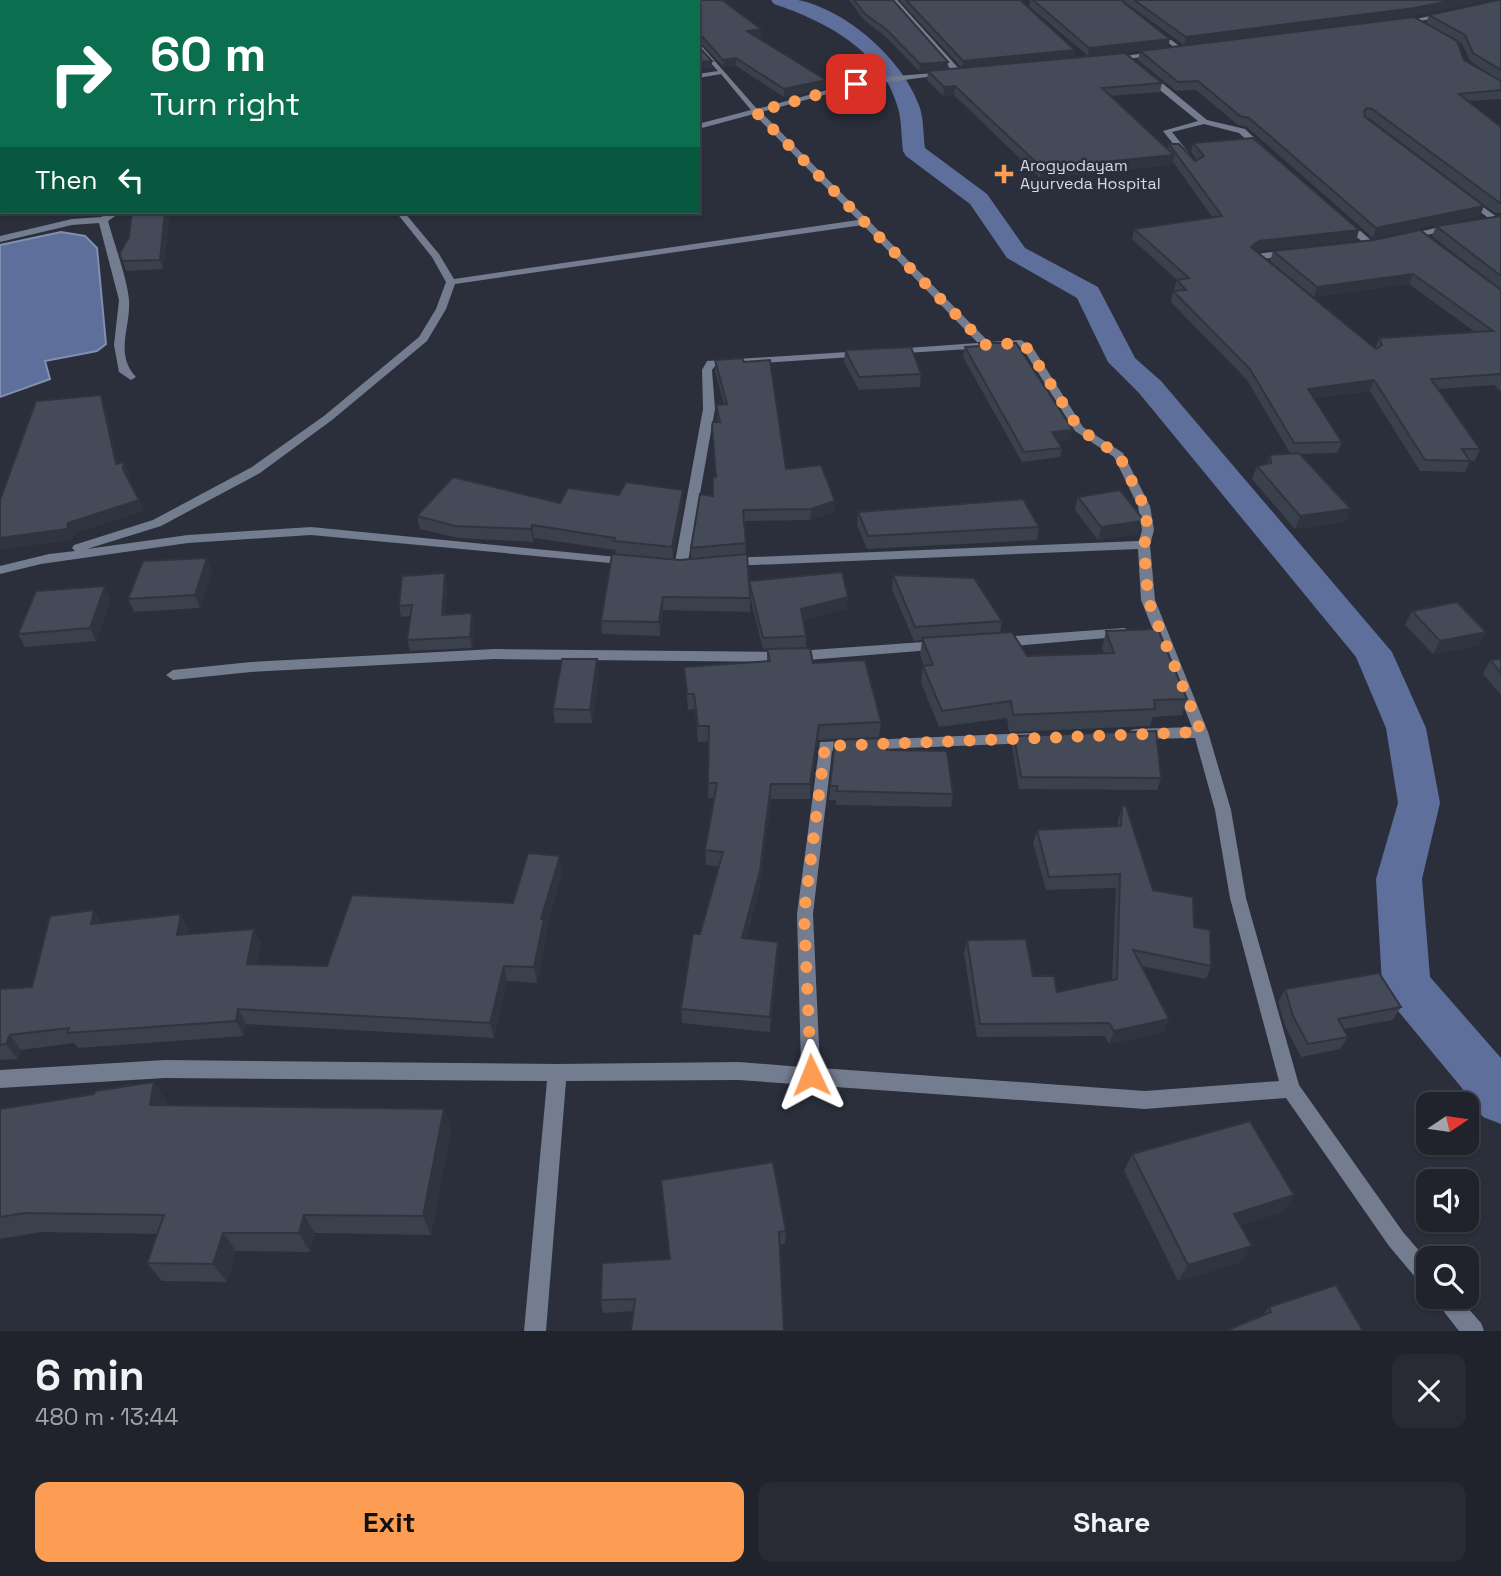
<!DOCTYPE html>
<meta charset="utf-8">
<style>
:root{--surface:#20232c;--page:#282b34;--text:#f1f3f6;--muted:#a2a4a9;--line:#3d4048;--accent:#fc9d53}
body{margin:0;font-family:"Space Grotesk",sans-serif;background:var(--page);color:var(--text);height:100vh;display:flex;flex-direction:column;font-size:26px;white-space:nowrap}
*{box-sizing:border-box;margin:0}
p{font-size:23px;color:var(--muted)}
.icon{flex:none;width:38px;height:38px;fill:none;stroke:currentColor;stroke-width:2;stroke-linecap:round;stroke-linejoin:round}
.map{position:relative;height:1331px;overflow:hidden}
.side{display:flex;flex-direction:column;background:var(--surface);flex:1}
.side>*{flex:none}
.hud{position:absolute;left:0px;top:0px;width:700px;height:214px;box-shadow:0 2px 5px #0004,0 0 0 2px var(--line);background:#0b6e4f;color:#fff;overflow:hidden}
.needle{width:46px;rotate:77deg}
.buttons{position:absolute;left:1416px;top:1092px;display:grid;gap:14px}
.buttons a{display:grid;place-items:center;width:63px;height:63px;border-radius:14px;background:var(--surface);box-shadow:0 2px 5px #0004,0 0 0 2px var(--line);font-size:35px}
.pin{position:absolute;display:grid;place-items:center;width:60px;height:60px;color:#fff;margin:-30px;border-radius:14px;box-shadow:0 4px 10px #0006}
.me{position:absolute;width:77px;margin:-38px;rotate:358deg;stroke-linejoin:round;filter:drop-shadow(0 0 5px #0008)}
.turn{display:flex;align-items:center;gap:24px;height:147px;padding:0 35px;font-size:32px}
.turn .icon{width:91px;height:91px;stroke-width:2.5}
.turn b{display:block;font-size:49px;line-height:60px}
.then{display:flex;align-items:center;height:66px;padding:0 35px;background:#0003;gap:14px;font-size:26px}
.round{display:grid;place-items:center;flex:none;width:74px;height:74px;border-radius:14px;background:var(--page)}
.summary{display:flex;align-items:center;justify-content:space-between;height:119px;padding:0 35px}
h1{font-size:42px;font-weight:700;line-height:52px}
.primary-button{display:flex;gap:14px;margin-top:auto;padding:14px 35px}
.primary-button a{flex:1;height:80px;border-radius:14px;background:var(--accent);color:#111;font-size:28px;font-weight:700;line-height:80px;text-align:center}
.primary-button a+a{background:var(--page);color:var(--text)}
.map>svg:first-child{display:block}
</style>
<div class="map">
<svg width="1501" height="1331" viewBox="0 0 1501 1331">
<rect width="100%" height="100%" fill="#2a2f3b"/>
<!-- water -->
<path fill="#5d6f9a" stroke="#818fb0" stroke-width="2" d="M61 232 85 236 97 248 106 344 97 351 45 361 50 379 0 397V245Z"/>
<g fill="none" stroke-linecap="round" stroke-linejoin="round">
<!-- stream -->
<g fill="#818fb0" fill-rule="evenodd">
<path d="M310 0H324L320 2H304Z"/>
<rect x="0" y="147" width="2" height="4"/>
</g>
<!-- canal -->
<path fill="#5d6f9a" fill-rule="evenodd" d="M771 0C780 0 790 0 798 0 847 10 902 59 919 105 924 119 923 134 925 148L987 194 1025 248 1098 287 1135 358 1161 381 1392 652 1426 728 1440 803 1422 879 1430 977 1501 1058V1124L1483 1117 1466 1093 1389 1000 1382 985 1376 879 1398 803 1386 728 1356 657 1139 393 1108 362 1077 298 1007 258 970 204 906 156 903 151C901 137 902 122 898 108 883 51 825 21 774 4Z"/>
<!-- minor -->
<g fill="#747c90" fill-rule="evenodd">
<path d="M452 0H459L450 2Z"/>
<path d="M890 0H897L961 71 972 70V74L956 75Z"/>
<path d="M1445 13 1447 16 1399 25 1396 23Z"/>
<path d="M1153 29H1157L1183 49V51H1179L1153 31Z"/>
<path d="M698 42 757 109 856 82 885 77 946 72 950 74 857 86 761 112 989 342 1021 340 1033 348 1083 427 1123 453 1150 506 1154 530 1150 545 1155 600 1208 732 1231 810 1246 898 1299 1085 1403 1232 1428 1261V1287L1421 1284 1389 1246 1286 1098 1145 1109 739 1080 566 1081 546 1331H524L547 1081 165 1078 0 1088V1070L165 1060 557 1064 739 1062 801 1067 797 914 820 742 1032 733 1037 734 1039 738 1037 742 1032 743 832 751 813 914 820 1068 1145 1091 1279 1081 1230 898 1215 810 1195 738 1136 739 1131 738 1129 734 1131 730 1136 729 1192 727 1141 600 1138 549 729 566 723 562 729 558 1139 541 1142 530 1138 506 1114 457 1075 431 1025 352 1019 346 889 354V350L893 349 978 343 863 225 455 284 446 309 427 341 332 420 260 473 161 526 87 549 188 535 311 527 627 558 633 562 632 565 311 535 188 543 41 564 0 574V566L49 554 75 551 72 548 74 545 153 520 252 467 324 416 419 337 436 309 446 282 432 257 396 212H404L439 254 454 279 858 220 754 114 698 129V124L751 110 721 74 698 78V74L718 71 698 49Z"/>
<path d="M1157 51 1160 55 1111 61 1107 59Z"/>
<path d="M1145 74H1151L1207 120 1245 129 1268 151 1261 153 1239 133 1204 124 1172 132 1192 157 1185 159 1163 131 1198 121 1145 78Z"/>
<path d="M1468 196 1501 220V227L1465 201 1464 199Z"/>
<path d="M111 212H121L108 221C114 243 127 278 129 300 131 327 114 354 136 377L131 380 119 372 114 345 119 300 99 223 72 225 0 242V236L72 219 101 217Z"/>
<path d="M1342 220H1348L1373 242V246H1367L1342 224Z"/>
<path d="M1452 224 1455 225V229L1407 239 1402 236Z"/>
<path d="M1290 250 1295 253 1293 255 1256 260 1251 257 1256 254Z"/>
<path d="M863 351 867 352V356L715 366 712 370 715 409 687 567 681 571 663 569 662 566 663 563 675 562 703 409 702 370 707 361Z"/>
<path d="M1124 628 1129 630 1131 633 1129 636 1001 647 994 642 1001 637Z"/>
<path d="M938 641 945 646 943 649 783 662 495 659 251 672 173 680 166 675 173 670 251 662 495 649 783 652Z"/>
<path d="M1435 1297H1458L1481 1323 1484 1331H1459L1438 1304Z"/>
</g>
</g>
<!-- wall -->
<g fill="#3a404c">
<path d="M0 0H297L294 2H2V86H0Z"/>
<path d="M849 0H893L948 62V69L919 71 886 37 864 20Z"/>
<path d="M899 0H1020L1075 50 1074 57 1088 56 1029 6 1030 0H1489L1413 16 1184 45 1125 2 1168 47 1089 56 1162 83 1160 92 1111 96 1168 149 1169 144 1195 161 1197 160 1191 152 1193 143 1359 230 1356 240 1257 251 1375 349 1379 338 1475 332 1409 284 1314 297 1270 261 1273 251 1499 288 1432 236 1436 226 1501 216V392L1494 385 1438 389 1480 449 1475 461H1470L1465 472 1420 471 1370 391 1314 398 1342 442 1337 453 1300 454 1346 522 1295 529 1252 479 1257 466 1267 464 1270 455 1290 453 1247 380 1171 302 1173 291H1175L1174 290 1177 280 1132 239 1134 229 1213 218 1173 162 1172 165 1040 178 954 95 943 96 927 80 928 71 962 68Z"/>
<path d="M1501 0V99L1469 101 1501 127V213H1495L1369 118H1366L1480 216 1373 238 1247 127 1238 125 1196 90 1176 91 1138 60 1140 51 1464 60 1496 78 1470 61 1462 44 1426 23 1429 15Z"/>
<path d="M698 2 761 36 756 37 826 80V88L784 97 736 66 724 67 698 40Z"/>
<path d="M132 212H170L163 269 126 271 120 253 129 237Z"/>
<path d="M979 343 1071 439 1058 441 1062 448 1060 457 1022 462 963 357 965 347 979 346Z"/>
<path d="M845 350 921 374 920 387 859 390 844 362Z"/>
<path d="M715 360 786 469 835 501V512L810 520 744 521 746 554 691 559V548L713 496 716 477 712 426 718 422 717 416 716 405 724 404 715 371Z"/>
<path d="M619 495 683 502 673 559 616 554 615 550 534 538 533 542 458 538 420 529 417 516 560 503Z"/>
<path d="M1078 497 1142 518 1138 534 1098 540 1075 510Z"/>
<path d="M858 512 1039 527 1037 540 867 549 857 525Z"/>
<path d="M612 554 749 583 847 608 803 620 806 636V648L813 663 881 722 879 737 818 740 810 799H771L760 886 746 939 778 957 770 1032 682 1023 681 1009 719 866 706 865 705 850 714 798H708L709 741 698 742 695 709 688 710 684 667 767 661V649L798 648 763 649 750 597V612L663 610 660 636 602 634 601 621Z"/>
<path d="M212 571 200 608 134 612 128 599Z"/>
<path d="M445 573 447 584 445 615 474 624 472 648 410 651 407 640 410 616 401 617 399 606Z"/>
<path d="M893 575 1002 621 1000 633 1027 656 1104 653 1102 648 1106 631 1187 699 1182 715 1153 717 1150 726 1009 732 1007 718 939 727 921 683 923 666H924L920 655 922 640 914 641 892 589Z"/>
<path d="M111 599 96 641 25 647 18 634Z"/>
<path d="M1412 611 1486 632 1479 645 1433 654 1405 625Z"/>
<path d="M1501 659V695L1483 674 1490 660Z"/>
<path d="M599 672 592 723H555L553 709Z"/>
<path d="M1014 736 1161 778 1157 790 1019 789 1012 747Z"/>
<path d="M887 750 953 794 951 807 836 805V800H829L830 786Z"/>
<path d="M1122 806 1153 890 1194 927 1211 966 1206 979 1141 966 1164 1032 1109 1044 1105 1036 977 1037 964 953 967 940 1033 976 1057 992 1112 980 1116 888 1046 890 1033 843 1037 830 1118 827V820Z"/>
<path d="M562 872 546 929 547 934 537 983 507 981 494 1038 246 1024 244 1036 78 1048 74 1043 21 1050 18 1059 0 1060V989L32 987 94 910 102 923 189 930 188 934 254 929 261 944 257 964 327 966 513 903Z"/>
<path d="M1285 989 1401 1007 1393 1020 1344 1029 1348 1037 1340 1049 1301 1057 1286 1028 1278 1002Z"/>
<path d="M167 1102V1106L451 1129 431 1235 315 1233 310 1252 236 1251 227 1282 162 1281 147 1263 158 1234 42 1232 0 1239V1109Z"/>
<path d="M1132 1154 1294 1195 1283 1212 1240 1225 1241 1262 1178 1281 1124 1171Z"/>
<path d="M661 1180 786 1231 785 1244 779 1245 634 1311 603 1313 601 1300 670 1259Z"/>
<path d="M1269 1307 1363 1331H1227L1228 1330 1262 1316Z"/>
</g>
<!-- shaded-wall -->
<g fill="#30343e">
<path d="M276 0H297L294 2H272Z"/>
<path d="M430 0H443L440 2H427Z"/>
<path d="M1454 0H1489L1413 16 1184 45 1186 37Z"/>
<path d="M761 29V36L747 38V31Z"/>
<path d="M1170 39 1168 47 1088 56 1089 48Z"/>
<path d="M1075 50 1074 57 962 68 963 61Z"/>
<path d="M736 58V66L724 67 723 60Z"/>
<path d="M712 61V68L698 69V62Z"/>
<path d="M948 62V69L919 71 920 64Z"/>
<path d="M826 80V88L784 97V89Z"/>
<path d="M955 86 954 95 943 96 944 87Z"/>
<path d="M1174 155 1172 165 1040 178 1042 168Z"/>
<path d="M1484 206 1480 216 1373 238 1376 228Z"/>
<path d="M165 212H170L163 269 160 260Z"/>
<path d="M1359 230 1356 240 1256 251 1251 247 1259 241Z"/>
<path d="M1413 274 1409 284 1314 297 1317 287Z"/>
<path d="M1374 380 1370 391 1304 399 1308 389Z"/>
<path d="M101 395 105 406 120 475 116 464Z"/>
<path d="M1073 430 1071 439 1050 442 1052 432Z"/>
<path d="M124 462 129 473 128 480 123 469Z"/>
<path d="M683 490V502L673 559 672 547Z"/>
<path d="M139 500 144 511 74 534 72 540 0 550V538L68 523Z"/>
<path d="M835 501V512L810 520 811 509Z"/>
<path d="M1351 509 1346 522 1295 529 1300 516Z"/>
<path d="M1142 521 1138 534 1098 540 1101 527Z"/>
<path d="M532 525 534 538 533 542 531 529Z"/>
<path d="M207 558 212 571 200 608 195 595Z"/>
<path d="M445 573 447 584 445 626 442 615Z"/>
<path d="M105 586 111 599 96 641 90 628Z"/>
<path d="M663 597V610L660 636 659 622Z"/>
<path d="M848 597 847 608 801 620V609Z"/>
<path d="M472 613 474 624 472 648 470 637Z"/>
<path d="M1486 632 1479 645 1433 654 1440 641Z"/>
<path d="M597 659 599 672 592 723 590 710Z"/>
<path d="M819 725 818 740 810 799V784Z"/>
<path d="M771 784V799L760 886 742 953V938Z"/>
<path d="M560 856 562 872 546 929 547 934 537 983 534 967 541 919Z"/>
<path d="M94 910 104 925 91 924Z"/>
<path d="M181 914 189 930 185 951 177 935Z"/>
<path d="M254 929 261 944 255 979 247 964Z"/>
<path d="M778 942V957L770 1032V1017Z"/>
<path d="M504 966 507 981 494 1038 490 1023Z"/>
<path d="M238 1009 246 1024 244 1036 236 1021Z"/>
<path d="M1169 1019 1164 1032 1109 1044 1114 1031Z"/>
<path d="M10 1035 21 1050 18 1059 6 1044Z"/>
<path d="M154 1082 167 1102 164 1125 150 1105Z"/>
<path d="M444 1109 451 1129 431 1235 423 1216Z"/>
<path d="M1294 1195 1283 1212 1223 1230 1234 1214Z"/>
<path d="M304 1215 315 1233 310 1252 299 1233Z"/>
<path d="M223 1233 236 1251 227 1282 213 1264Z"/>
<path d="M1252 1246 1241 1262 1178 1281 1188 1265Z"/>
</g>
<!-- building -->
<g fill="#444a58" stroke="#30343e" stroke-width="2">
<path d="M0 0H276L272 2H2V76H0Z"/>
<path d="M358 0H430L427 2H356Z"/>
<path d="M526 0H722L761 29 747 31 826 80 784 89 736 58 723 60 698 32V2H526Z"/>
<path d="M854 0H893L948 62 920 64 887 30 865 14Z"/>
<path d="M906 0H1020L1075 50 963 61Z"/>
<path d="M1033 0H1124L1123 2 1170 39 1089 48Z"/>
<path d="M1134 0H1454L1415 8 1186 37Z"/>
<path d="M1498 0H1501V70L1473 53 1465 35 1429 15Z"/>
<path d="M1414 17 1457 41 1464 60 1501 81V90L1459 94 1501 127V203H1500L1372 109 1367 108 1364 111 1365 117 1484 206 1376 228 1249 118 1240 116 1198 81 1178 82 1140 51Z"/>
<path d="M698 46 712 61 698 62Z"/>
<path d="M1125 53 1162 83 1102 88 1174 155 1042 168 955 86 944 87 928 71Z"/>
<path d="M1253 138 1359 230 1259 241 1251 247 1376 349 1382 345 1379 338 1493 331 1413 274 1317 287 1273 251 1374 240 1420 230 1501 290V376L1499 374 1431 379 1480 449H1462L1470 461 1425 460 1374 380 1308 389 1342 442 1294 443 1250 369 1173 291 1186 290 1177 280 1189 278 1134 229 1222 216 1169 144H1179L1195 161 1204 156 1193 143Z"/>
<path d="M132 212H165L160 260 122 261 120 253 129 237Z"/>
<path d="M1501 216V276L1436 226Z"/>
<path d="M979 343H1016L1073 430 1052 432 1062 448 1024 452 965 347 980 346Z"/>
<path d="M911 347 921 374 859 377 845 350Z"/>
<path d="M742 358 744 362 770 360 786 469 821 465 835 501 811 509 743 510 746 543 691 548 700 494 713 496V477H716L712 426 713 422H720L716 405 727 404 715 360Z"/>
<path d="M101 395 116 464 124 462 123 469 139 500 68 523 67 529 0 538V500L36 401Z"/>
<path d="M1299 453 1351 509 1300 516 1257 466 1271 463 1270 455Z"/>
<path d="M453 477 560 503 568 488 619 495 626 482 683 490 672 547 614 541 615 538 532 525 531 529 455 526 417 516Z"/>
<path d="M1120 490 1142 518V521L1101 527 1078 497Z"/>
<path d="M1023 499 1039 527 868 536 858 512Z"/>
<path d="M612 554 680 560 747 554 750 598 663 597 659 622 601 621Z"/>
<path d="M207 558 195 595 128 599 143 561Z"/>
<path d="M842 572 848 597 801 609 806 636 763 638 749 581Z"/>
<path d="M445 573 442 615 472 613 470 637 407 640 412 605 399 606 402 576Z"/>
<path d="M893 575 974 578 1002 621 915 627Z"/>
<path d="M105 586 90 628 18 634 36 591Z"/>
<path d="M1457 602 1486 632 1440 641 1412 611Z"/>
<path d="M1158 629 1187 699 1154 700 1155 709 1013 715 1011 701 942 711 923 666 933 665 922 638 1012 632 1027 656 1114 653 1106 631Z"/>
<path d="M810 648 813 663 865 660 881 722 819 725 810 784H771L760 871 742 938 778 942 770 1017 681 1009 693 934H700L723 852 705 850 717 783H708L709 726H698L694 694H687L684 667 770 661 767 649Z"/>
<path d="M562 659H597L590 710 553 709Z"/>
<path d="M1501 659V673L1490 660Z"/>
<path d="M1156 731 1161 778 1021 777 1014 736Z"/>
<path d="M884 738 887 750 947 751 953 794 837 791V786H830L835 740Z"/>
<path d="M1122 806H1126L1153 890 1193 897 1194 927 1210 930 1211 966 1133 950 1169 1019 1114 1031 1109 1023 980 1024 967 940 1026 939 1033 976H1054L1057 992 1117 979 1120 874 1049 877 1037 830 1121 826Z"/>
<path d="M528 853 560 856 541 919H544L534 967 504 966 490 1023 238 1009 236 1021 67 1033 69 1028 10 1035 6 1044 0 1045V989L32 987 50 916 94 910 91 924 181 914 177 935 254 929 247 964 327 966 352 895 513 903Z"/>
<path d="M1379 973 1401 1007 1338 1019 1348 1037 1308 1044 1293 1016 1285 989Z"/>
<path d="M154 1082 150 1105 444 1109 423 1216 304 1215 299 1233H223L213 1264 147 1263 164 1215 25 1213 0 1217V1109L94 1094 95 1091Z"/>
<path d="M1250 1121 1294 1195 1234 1214 1252 1246 1188 1265 1132 1154Z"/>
<path d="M773 1162 786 1231 779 1232 784 1331H631L635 1299 601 1300 602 1263 670 1259 661 1180Z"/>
<path d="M1336 1285 1363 1331H1229L1228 1330 1271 1312 1269 1307Z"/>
</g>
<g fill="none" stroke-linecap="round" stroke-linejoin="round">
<!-- route -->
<path stroke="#fc9d53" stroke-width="12" stroke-dasharray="0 21.6" d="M811 1075 804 914 825 746 1201 732 1148 600 1144 545 1148 530 1144 506 1119 455 1079 429 1029 350 1021 343 986 345 756 112 856 84"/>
</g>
<!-- markers -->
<path fill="#fc9d53" stroke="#2a2f3b" stroke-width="2.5" d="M1000.5 163.5h7v7h7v7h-7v7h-7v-7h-7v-7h7z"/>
<g text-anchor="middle" stroke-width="5" stroke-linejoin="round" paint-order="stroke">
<!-- far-poi labels -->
<g font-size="16" fill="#d6dae2" stroke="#2a2f3b" text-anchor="start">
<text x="1020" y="171">Arogyodayam<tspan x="1020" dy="18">Ayurveda Hospital</tspan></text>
</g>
</g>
</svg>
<div class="buttons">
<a><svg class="needle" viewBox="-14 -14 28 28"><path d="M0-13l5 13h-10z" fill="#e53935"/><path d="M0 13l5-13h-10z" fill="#a2a4a9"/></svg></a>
<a><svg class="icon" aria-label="sound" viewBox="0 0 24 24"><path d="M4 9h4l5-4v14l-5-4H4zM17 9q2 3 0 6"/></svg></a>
<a><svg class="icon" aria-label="search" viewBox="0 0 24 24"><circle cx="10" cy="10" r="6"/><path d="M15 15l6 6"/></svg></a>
</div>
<div class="pin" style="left:856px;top:84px;background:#d93025"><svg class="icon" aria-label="arrive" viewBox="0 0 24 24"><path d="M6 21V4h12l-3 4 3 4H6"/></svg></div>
<svg class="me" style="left:811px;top:1075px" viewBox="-20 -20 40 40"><path d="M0-17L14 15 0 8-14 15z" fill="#fc9d53" stroke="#fff" stroke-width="4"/></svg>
<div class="hud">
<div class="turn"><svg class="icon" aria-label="right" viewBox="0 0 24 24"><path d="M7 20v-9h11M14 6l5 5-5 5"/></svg><div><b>60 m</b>Turn right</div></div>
<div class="then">Then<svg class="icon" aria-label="left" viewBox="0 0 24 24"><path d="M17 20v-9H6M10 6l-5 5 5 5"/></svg></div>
</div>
</div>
<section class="side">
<div class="summary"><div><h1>6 min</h1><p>480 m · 13:44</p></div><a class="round"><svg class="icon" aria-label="close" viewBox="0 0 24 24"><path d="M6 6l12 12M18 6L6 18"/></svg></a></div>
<div class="primary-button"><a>Exit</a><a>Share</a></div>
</section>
